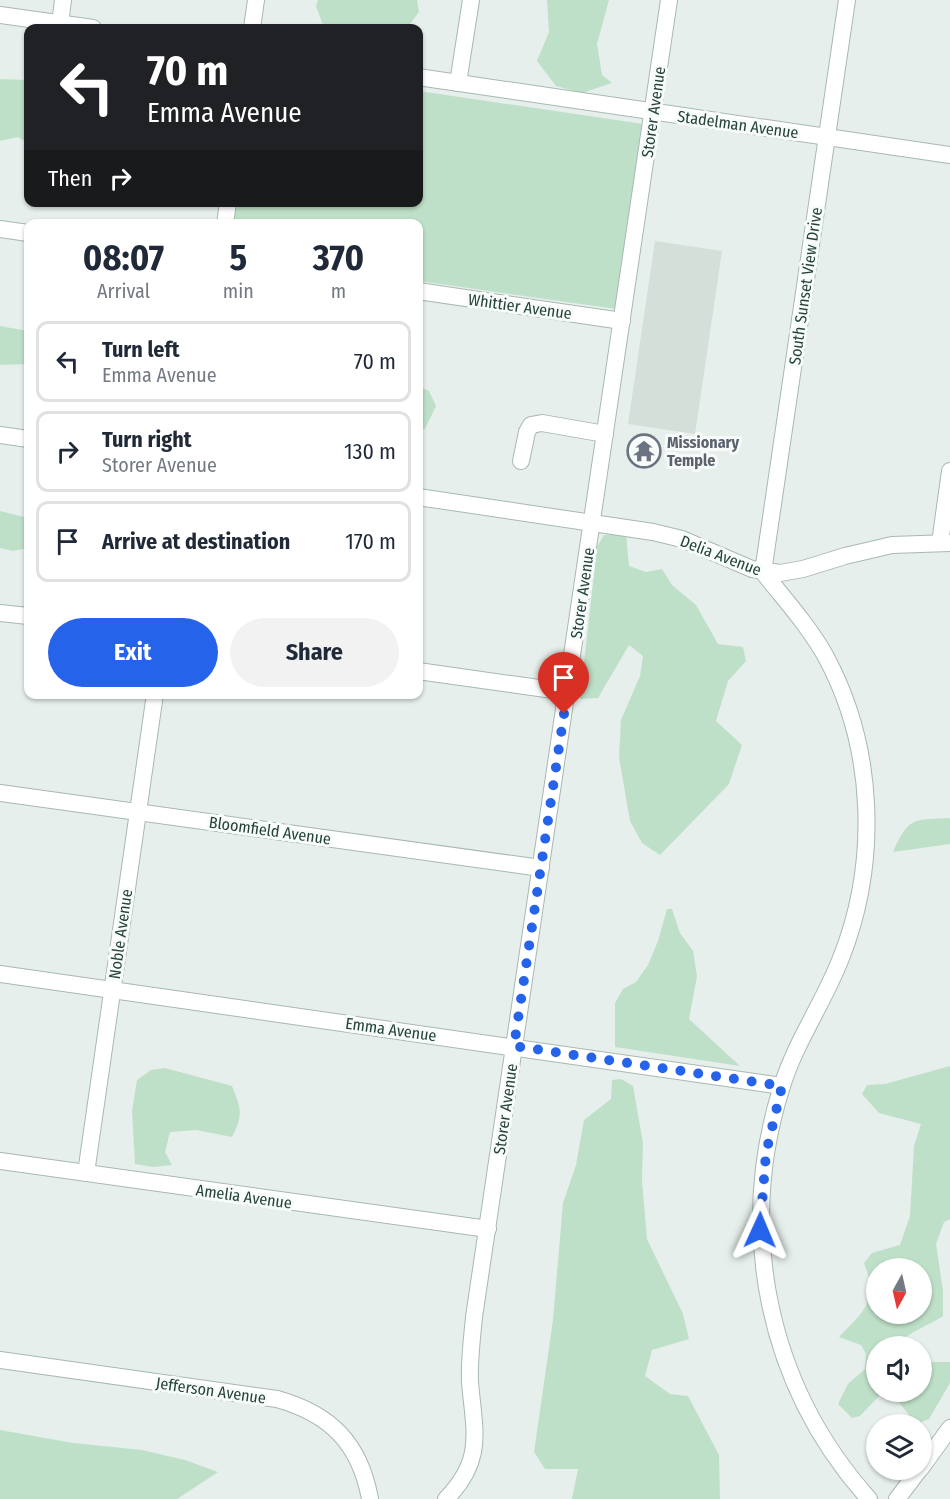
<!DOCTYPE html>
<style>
:root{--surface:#fff;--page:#f2f2f3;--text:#1f2937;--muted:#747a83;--line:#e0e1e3;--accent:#2563eb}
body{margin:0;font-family:"Fira Sans Condensed",sans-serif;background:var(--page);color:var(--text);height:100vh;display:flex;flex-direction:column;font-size:22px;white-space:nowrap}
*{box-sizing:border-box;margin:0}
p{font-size:20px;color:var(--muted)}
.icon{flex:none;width:33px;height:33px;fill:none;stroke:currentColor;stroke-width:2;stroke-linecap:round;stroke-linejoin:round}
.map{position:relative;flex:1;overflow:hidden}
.panel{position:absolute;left:24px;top:219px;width:399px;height:480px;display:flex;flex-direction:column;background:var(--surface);border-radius:12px;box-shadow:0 2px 4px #0004}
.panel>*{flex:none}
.hud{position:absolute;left:24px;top:24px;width:399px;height:183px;border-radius:12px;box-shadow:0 2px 4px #0004;background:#202124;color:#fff;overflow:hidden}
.needle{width:39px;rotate:188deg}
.tools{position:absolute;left:866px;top:1258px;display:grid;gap:12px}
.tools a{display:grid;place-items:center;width:66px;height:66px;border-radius:50%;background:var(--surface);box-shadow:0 2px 4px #0004;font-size:30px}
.pin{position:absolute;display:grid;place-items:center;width:51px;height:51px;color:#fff;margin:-62px -26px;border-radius:50% 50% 50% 0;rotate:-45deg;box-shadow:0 0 6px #0007}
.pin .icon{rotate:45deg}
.me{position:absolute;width:66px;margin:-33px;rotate:1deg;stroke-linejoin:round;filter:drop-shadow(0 0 4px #0008)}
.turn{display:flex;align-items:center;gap:21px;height:126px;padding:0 24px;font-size:27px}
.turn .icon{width:78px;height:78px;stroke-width:2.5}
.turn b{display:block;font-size:42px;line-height:51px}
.then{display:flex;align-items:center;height:57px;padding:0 24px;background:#0003;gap:12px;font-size:22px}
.eta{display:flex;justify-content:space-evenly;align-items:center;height:102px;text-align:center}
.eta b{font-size:36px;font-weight:700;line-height:42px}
.button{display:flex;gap:12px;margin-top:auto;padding:12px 24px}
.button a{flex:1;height:69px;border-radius:36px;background:var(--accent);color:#fff;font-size:24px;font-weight:700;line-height:69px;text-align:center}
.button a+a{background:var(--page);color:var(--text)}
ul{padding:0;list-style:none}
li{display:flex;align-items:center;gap:18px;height:81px;margin:0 12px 9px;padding:0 12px;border:3px solid var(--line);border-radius:12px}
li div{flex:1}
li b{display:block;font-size:22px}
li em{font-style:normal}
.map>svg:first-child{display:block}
</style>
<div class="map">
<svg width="950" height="1499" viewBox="0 0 950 1499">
<rect width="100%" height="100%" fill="#e6efeb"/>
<!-- built -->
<path fill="#d4dfda" d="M655 241 722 251 695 434 628 424Z"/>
<!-- green -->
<g fill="#bfe0c8" fill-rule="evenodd">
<path d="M318 0H417L419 12 407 28H324L316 6Z"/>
<path d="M547 0H609L597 44 602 75 612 83 582 93 556 86 537 61 549 32Z"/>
<path d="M0 79 28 80V143L18 137 0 141Z"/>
<path d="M419 91 643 124 616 309 419 281 418 224H233L236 203 418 202Z"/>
<path d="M0 326 28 331V364L0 365Z"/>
<path d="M418 386 429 391 436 406 425 429 419 430Z"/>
<path d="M0 511 28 518V548L13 551 0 548Z"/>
<path d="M626 534 629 566 646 572 662 569 672 585 696 605 718 644 743 647 746 661 728 681 716 721 742 745 729 784 660 855 642 843 630 821 619 757 621 720 640 676 643 656 629 645 598 698 580 699 597 547 604 535Z"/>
<path d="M950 818V844L893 852C909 816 914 820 950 818Z"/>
<path d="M667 909H672L680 933 693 951 697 976 689 1019 740 1066 615 1047V1003L623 989 636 982 648 965 658 941Z"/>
<path d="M950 1066V1219L944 1222 936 1244 943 1291V1316C929 1326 905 1332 898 1347H876V1392H883L860 1416 852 1418 838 1404 848 1384 865 1369 866 1354 861 1345 839 1337C864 1311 879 1301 864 1263L872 1253 900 1245 910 1216 914 1146 921 1124 879 1113 862 1094 867 1085 885 1084ZM876 1269H921V1314H876Z"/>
<path d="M165 1068 232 1086C241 1109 244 1114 232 1137L196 1130 170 1132 165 1152 172 1165 153 1167 135 1164 132 1111 137 1080 151 1070Z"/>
<path d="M621 1079 633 1086 643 1143 642 1181 647 1239 683 1314 689 1339 652 1350 645 1376 670 1394 688 1396 719 1455 720 1499H572L578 1469H545L534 1452 553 1320 563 1203 576 1165 584 1120 611 1099 612 1080Z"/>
<path d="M921 1362H950V1383L929 1419 916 1424 891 1392H921Z"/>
<path d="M0 1430 73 1443 142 1450 185 1460 218 1472 177 1499H0Z"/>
</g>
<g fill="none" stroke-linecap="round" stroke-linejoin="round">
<defs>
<g id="minor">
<path d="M847 0 763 572C784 599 809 626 826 657 875 748 879 862 841 958 824 1002 796 1041 782 1086 736 1230 767 1385 869 1499"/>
<path d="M0 15 93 28"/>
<path d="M60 24 63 0"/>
<path d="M252 28 256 0"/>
<path d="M418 77 950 155"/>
<path d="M458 83 471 0"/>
<path d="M225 224 228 202"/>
<path d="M0 229 28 233"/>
<path d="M418 291 622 321"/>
<path d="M0 435 28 439"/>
<path d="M521 461 527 432 531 425 542 423 605 434"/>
<path d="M418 497 653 532 682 539 752 569 780 573 803 569 845 556 892 545 950 543"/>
<path d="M940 543 950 471"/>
<path d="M0 613 28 616"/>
<path d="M418 671 567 692"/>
<path d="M0 793 541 868"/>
<path d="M0 974 782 1086"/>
<path d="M0 1161 488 1229"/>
<path d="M86 1173 155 694"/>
<path d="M0 1360 277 1399C331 1414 360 1444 370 1499"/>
<path d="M921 1468 950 1428"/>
<path d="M446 1499C485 1459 474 1431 470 1382 469 1360 472 1339 474 1317L669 0"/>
<path d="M897 1499 919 1470"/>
</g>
</defs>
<!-- minor casing -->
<use href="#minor" stroke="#a8b8b2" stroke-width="18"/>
<!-- minor -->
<use href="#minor" stroke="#fff" stroke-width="16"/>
</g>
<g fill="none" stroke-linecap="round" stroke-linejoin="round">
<!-- route -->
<path stroke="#2563eb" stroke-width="10" stroke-dasharray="0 18" d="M564 714 514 1046 782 1086 766 1153 760 1230"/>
</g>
<!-- icons -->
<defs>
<symbol id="temple-ring" viewBox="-11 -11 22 22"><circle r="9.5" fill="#f7fbf9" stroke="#6b7280" stroke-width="1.5"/><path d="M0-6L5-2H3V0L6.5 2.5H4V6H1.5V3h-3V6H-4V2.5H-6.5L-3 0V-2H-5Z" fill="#6b7280"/></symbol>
</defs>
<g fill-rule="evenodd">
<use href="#temple-ring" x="625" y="432" width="38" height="38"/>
</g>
<g text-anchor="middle" stroke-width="6" stroke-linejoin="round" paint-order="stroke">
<!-- street labels -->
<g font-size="16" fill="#24423a" stroke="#f7fbf9">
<text transform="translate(653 112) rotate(-82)" y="6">Storer Avenue</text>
<text transform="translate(738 124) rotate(8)" y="6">Stadelman Avenue</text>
<text transform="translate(805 286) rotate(-82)" y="6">South Sunset View Drive</text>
<text transform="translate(520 306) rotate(8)" y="6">Whittier Avenue</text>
<text transform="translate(721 555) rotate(21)" y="6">Delia Avenue</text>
<text transform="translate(582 593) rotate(-82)" y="6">Storer Avenue</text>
<text transform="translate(270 830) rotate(8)" y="6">Bloomfield Avenue</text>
<text transform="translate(120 934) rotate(-82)" y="6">Noble Avenue</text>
<text transform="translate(391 1029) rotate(8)" y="6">Emma Avenue</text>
<text transform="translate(505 1109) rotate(-82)" y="6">Storer Avenue</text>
<text transform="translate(244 1196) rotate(8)" y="6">Amelia Avenue</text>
<text transform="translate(211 1390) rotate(8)" y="6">Jefferson Avenue</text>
</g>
<!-- worship labels -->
<g font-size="16" font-weight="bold" fill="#5b616d" stroke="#f7fbf9" text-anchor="start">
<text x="667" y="448">Missionary<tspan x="667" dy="18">Temple</tspan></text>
</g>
</g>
</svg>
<div class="tools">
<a><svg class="needle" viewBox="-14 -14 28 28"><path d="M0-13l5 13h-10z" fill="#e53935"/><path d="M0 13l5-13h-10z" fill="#747a83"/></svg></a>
<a><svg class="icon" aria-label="sound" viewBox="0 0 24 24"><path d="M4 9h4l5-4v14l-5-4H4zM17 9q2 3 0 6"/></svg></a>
<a><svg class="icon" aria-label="layers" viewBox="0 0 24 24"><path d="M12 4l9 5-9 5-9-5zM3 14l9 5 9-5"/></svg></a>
</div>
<div class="pin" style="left:564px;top:714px;background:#d93025"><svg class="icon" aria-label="arrive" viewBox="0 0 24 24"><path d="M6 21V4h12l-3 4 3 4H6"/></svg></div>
<svg class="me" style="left:760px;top:1230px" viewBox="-20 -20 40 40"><path d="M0-17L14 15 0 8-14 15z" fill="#2563eb" stroke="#fff" stroke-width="4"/></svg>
<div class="hud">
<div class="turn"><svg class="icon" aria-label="left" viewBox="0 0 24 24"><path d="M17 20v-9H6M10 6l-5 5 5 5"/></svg><div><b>70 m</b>Emma Avenue</div></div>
<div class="then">Then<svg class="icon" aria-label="right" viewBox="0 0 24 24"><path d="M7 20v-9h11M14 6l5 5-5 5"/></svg></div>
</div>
<section class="panel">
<div class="eta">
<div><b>08:07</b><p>Arrival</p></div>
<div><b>5</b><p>min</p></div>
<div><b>370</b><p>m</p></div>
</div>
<ul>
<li><svg class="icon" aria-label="left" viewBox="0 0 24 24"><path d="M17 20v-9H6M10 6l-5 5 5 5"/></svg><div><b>Turn left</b><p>Emma Avenue</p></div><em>70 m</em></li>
<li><svg class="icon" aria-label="right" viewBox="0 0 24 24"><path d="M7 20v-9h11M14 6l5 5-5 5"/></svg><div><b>Turn right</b><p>Storer Avenue</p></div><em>130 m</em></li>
<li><svg class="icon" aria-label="arrive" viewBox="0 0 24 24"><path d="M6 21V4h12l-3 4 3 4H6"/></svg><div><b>Arrive at destination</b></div><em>170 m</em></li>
</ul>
<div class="button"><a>Exit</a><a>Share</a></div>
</section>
</div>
